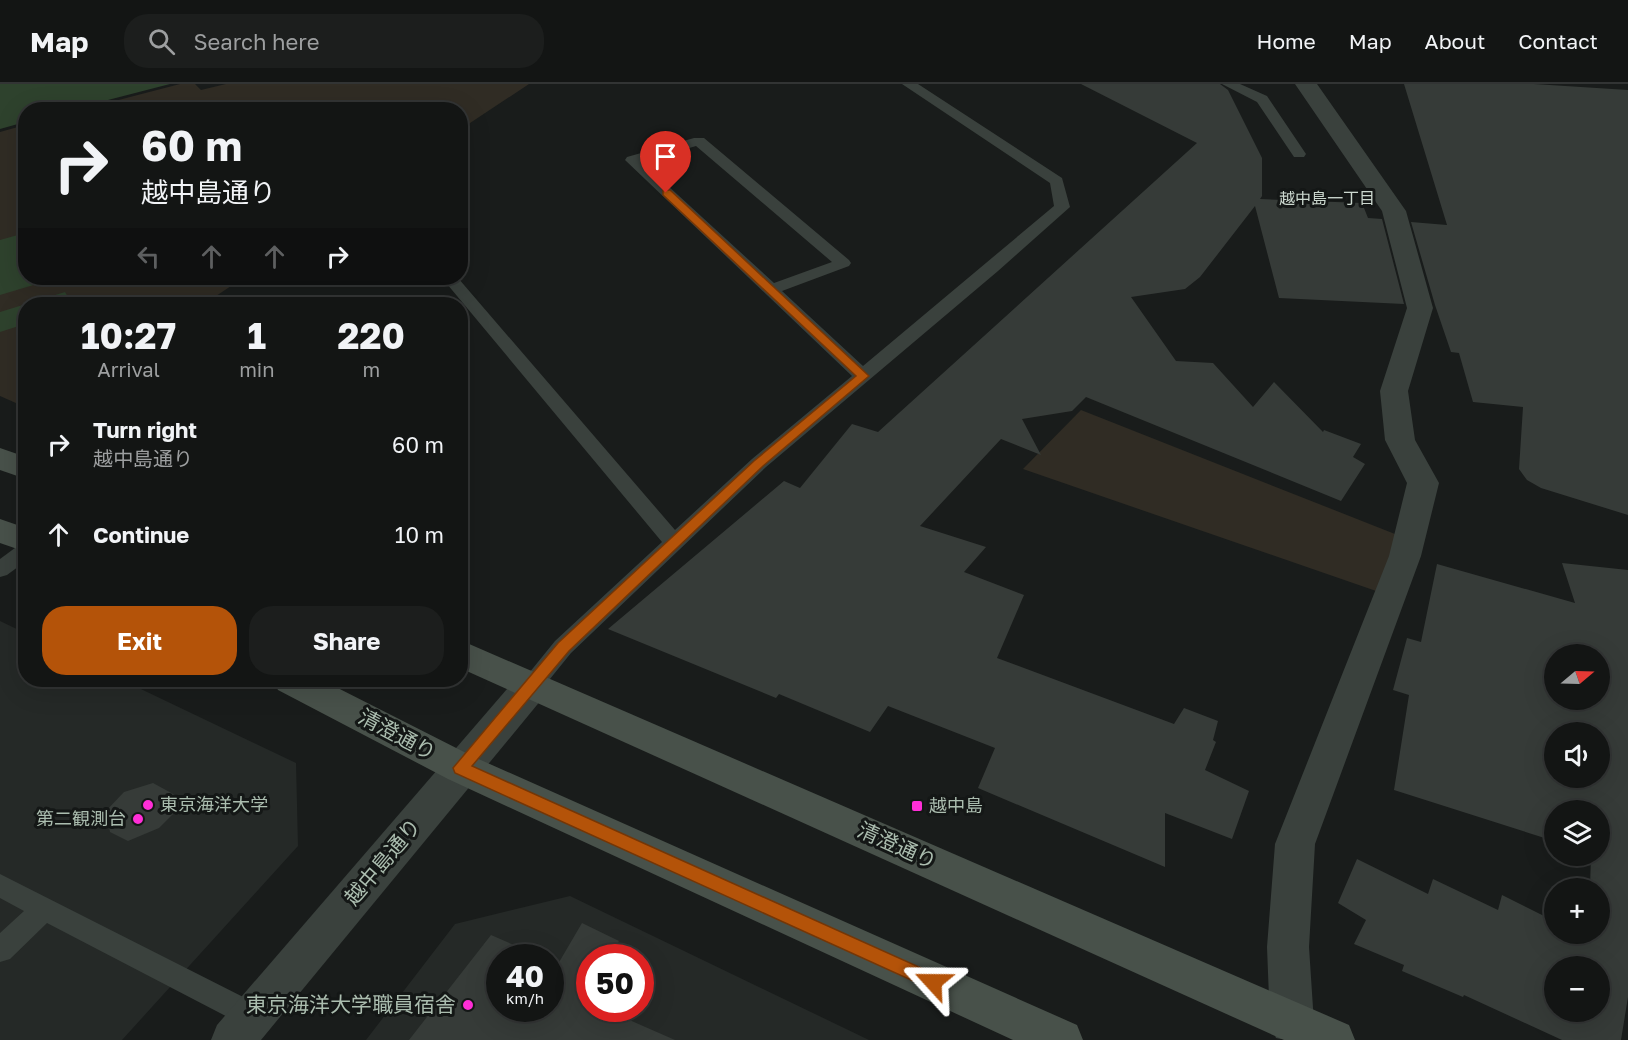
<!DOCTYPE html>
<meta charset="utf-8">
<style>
:root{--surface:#131514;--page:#1c1e1d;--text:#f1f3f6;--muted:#9d9fa0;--line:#323434;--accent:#b45309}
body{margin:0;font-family:"Golos Text","Noto Sans JP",sans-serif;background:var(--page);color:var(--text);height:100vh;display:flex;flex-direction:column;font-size:22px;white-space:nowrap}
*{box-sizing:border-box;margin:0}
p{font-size:20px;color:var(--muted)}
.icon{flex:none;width:33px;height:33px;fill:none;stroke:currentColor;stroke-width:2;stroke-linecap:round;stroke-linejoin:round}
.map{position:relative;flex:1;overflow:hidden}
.details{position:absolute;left:18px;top:213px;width:450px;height:390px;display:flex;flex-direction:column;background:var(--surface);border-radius:24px;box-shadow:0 6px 24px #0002,0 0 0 2px var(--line)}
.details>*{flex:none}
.banner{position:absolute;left:18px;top:18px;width:450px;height:183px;border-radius:24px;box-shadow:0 6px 24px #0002,0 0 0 2px var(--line);background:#131514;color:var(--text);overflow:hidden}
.needle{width:39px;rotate:71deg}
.tools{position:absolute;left:1544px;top:560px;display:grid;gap:12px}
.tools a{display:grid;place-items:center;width:66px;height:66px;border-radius:50%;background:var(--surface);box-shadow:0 6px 24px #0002,0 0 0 2px var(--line);font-size:30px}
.speed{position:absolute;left:486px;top:860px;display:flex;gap:12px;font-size:30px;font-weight:700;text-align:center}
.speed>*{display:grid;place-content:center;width:78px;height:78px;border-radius:50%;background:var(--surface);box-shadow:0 6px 24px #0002,0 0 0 2px var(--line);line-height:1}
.speed small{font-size:15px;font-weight:400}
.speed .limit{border:9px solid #d22;background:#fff;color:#111}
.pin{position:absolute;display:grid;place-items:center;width:51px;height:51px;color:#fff;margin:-62px -26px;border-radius:50% 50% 50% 0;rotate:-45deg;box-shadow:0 0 6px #0007}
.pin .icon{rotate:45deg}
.me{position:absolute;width:66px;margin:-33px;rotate:294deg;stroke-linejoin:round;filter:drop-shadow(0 0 4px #0008)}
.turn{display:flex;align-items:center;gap:21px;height:126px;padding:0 24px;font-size:27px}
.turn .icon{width:78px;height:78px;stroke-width:2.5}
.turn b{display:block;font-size:42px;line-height:51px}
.lanes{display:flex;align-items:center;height:57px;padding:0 24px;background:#0003;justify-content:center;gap:30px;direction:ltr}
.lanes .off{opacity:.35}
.eta{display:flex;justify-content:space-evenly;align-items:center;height:102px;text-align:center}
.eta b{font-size:36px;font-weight:700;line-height:42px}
.cta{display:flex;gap:12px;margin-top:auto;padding:12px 24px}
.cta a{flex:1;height:69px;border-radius:24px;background:var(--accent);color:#fff;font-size:24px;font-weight:700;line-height:69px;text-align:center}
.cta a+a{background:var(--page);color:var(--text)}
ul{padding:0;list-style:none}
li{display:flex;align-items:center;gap:18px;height:90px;padding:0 24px}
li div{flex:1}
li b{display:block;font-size:22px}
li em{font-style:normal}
header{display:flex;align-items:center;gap:36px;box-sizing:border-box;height:84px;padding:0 30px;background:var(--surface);border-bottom:2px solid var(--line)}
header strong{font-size:28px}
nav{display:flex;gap:33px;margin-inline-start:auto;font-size:21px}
.search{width:420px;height:54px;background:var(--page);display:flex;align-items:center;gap:15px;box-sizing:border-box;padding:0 21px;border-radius:24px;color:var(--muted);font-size:22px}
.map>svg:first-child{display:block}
</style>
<header>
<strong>Map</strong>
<div class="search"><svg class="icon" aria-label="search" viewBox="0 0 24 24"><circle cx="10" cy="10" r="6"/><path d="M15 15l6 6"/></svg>Search here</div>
<nav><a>Home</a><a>Map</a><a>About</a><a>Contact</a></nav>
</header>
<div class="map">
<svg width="1628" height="956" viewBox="0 0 1628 956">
<rect width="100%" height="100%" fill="#191c1b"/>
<!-- built -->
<g fill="#252927" fill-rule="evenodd">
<path d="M0 537 25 549 26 596H122L296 679 298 762 122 956H0Z"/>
<path d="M570 812 869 956H366L455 840ZM500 873H550V924H500ZM590 873H640V924H590Z"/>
</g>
<!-- green -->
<g fill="#302c24">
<path d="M180 0H195L201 6 226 0H529L461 45 460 26 84 25Z"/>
<path d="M25 41 26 194H243L204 220H26L25 323 0 312V48Z"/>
<path d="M1081 326 1400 452 1379 508 1023 385Z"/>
</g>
<!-- water -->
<g fill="#2e422d">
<path d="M0 0H170L73 25 26 26 25 38 0 45Z"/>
<path d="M25 149 26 194H57L0 211V156Z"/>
<path d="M65 208 72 220H26L25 240 0 248V228Z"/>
</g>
<!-- building -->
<g fill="#363b38" fill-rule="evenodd">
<path d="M1081 0H1220L1228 6 1262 74V112L1260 115 1362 119 1368 134 1382 135 1404 220 1279 214 1255 122 1200 193 1185 205 1131 213 1176 277 1213 279 1253 323 1274 298 1323 348 1324 346 1361 360 1353 373 1365 380 1341 417 1086 313 1072 327 1022 335 1041 371 1001 355 920 442 986 463 964 488 1024 511 997 574 1174 640 1184 624 1218 637 1213 656 1216 658 1205 686 1249 707 1232 755 1165 729V783L978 704 995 664 888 622 870 648 779 610 776 614 608 545 784 397 800 404 852 340 878 348 1197 59Z"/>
<path d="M1404 0H1534L1628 6V431L1541 404 1527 396 1519 385 1523 323 1473 318 1459 269 1451 268 1435 221 1411 138 1447 141Z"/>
<path d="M1562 479 1628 486V913L1621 956H1562L1464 911 1463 913 1402 887 1404 881 1354 860 1366 836 1338 819 1357 775 1428 810 1433 795 1498 826 1502 811 1554 837V849H1580L1588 853V849H1599V804H1590L1591 771H1599V726H1554V757L1394 706 1409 611 1393 606 1407 554 1421 558 1437 480 1575 519ZM1554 570H1599V615H1554ZM1554 648H1599V693H1554ZM1554 882H1599V927H1554Z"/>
<path d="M153 699 186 717 159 744 128 757 110 748 106 727 124 708Z"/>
<path d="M582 839 619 857 609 873H590V902L581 915 590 919V924H602L675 956H409L491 851 541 873H500V924H550V877L558 880Z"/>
</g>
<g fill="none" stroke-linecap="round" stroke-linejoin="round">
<!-- service -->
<g fill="#3a413d" fill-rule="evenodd">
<path d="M902 0H918L1062 94 1070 123 998 187 766 383 571 569 541 606 533 609 525 606 522 600 525 594 555 557 662 458 442 194H458L675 446 752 375 852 292 625 76 627 73 694 54H704L849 176 851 179 849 182 782 207 863 282 1054 122 1050 99ZM696 62 832 178 774 199 642 78Z"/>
<path d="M1222 0H1240L1267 12 1306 70 1304 73H1294L1257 18Z"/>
<path d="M26 459V477L7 491 0 493V475L19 461Z"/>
<path d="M0 790 263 923 267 932 263 941 253 945 243 941 47 839 10 875 0 878V849L24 827 0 814Z"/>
</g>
<!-- minor -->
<path fill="#3a413d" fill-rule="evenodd" d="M1295 0H1317L1406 127 1433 224 1408 307 1415 356 1439 399 1421 472 1315 760 1309 863 1314 939 1308 954C1298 956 1286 956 1276 954L1270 939 1267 863 1275 760 1389 472 1407 399 1385 356 1380 307 1407 224 1382 127Z"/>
<!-- tertiary -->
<path fill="#3a413d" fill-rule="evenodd" d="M533 586 546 590 551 600 546 610 261 956H211L217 941 520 590Z"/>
<!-- secondary -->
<g fill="#48514a" fill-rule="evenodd">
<path d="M0 364 26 373V395L0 386Z"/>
<path d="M0 435 26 444V468L0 459Z"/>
<path d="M460 556 1349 941 1355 956H1284L460 584Z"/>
<path d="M273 596H322L474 673 1077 941 1083 956H1013L448 695 278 606Z"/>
</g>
</g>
<!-- route -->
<path fill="#b45309" stroke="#753606" stroke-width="1.5" d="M663 106H670L869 292 763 382 569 567 472 682 939 892 941 898 939 904 933 906 455 689 453 684 558 559 754 377 856 292 663 111Z"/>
<!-- markers -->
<g fill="#ff2ed7" stroke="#141716" stroke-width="2">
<circle cx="148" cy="721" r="6"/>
<rect x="911" y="716" width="12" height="12" rx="3"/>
<circle cx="138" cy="735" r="6"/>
<circle cx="468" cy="921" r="6"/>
</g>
<g text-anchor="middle" stroke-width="6" stroke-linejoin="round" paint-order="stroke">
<!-- far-neighbourhood labels -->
<g font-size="16" fill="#ccd8cf" stroke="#141716">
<text x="1327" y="120">越中島一丁目</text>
</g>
<!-- poi labels -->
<g font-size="18" fill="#abbdaf" stroke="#141716" text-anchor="start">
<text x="160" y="727">東京海洋大学</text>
<text x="929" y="728">越中島</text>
<text x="126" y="741" text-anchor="end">第二観測台</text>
</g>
<!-- near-street labels -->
<g font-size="21" fill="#abbdaf" stroke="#141716">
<text transform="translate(397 651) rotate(28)" y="7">清澄通り</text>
<text transform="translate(897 762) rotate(24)" y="7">清澄通り</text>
<text transform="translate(383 778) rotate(-50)" y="7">越中島通り</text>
</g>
<!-- near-poi labels -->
<g font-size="21" fill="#abbdaf" stroke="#141716" text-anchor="end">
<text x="456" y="928">東京海洋大学職員宿舎</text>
</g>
</g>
</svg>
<div class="tools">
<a><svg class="needle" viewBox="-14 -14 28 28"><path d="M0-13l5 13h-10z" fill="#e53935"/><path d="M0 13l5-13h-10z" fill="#9d9fa0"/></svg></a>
<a><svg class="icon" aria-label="sound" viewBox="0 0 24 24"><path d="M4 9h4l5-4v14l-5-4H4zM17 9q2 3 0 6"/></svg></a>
<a><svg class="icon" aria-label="layers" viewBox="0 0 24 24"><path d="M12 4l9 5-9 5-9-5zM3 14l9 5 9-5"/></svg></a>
<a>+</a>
<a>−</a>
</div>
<div class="speed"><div>40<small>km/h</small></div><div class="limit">50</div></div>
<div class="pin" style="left:666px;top:109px;background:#d93025"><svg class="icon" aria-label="arrive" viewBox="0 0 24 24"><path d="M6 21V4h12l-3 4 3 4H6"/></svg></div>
<svg class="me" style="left:933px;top:898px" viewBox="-20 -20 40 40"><path d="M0-17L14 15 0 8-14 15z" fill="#b45309" stroke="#fff" stroke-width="4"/></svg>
<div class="banner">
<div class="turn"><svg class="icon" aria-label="right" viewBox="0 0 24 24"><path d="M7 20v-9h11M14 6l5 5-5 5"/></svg><div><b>60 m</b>越中島通り</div></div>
<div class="lanes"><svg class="icon off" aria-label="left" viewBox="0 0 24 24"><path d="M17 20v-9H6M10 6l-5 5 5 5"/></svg><svg class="icon off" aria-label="ahead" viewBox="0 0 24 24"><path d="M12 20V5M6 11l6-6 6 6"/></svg><svg class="icon off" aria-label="ahead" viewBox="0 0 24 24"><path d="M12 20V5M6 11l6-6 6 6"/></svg><svg class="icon" aria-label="right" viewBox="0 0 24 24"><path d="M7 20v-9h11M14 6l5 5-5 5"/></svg></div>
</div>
<section class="details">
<div class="eta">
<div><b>10:27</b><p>Arrival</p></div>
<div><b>1</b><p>min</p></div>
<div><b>220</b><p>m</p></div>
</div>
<ul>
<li><svg class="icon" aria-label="right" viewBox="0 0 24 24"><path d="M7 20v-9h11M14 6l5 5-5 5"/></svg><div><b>Turn right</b><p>越中島通り</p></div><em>60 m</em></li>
<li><svg class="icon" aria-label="ahead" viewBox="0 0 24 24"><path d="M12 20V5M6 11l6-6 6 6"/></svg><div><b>Continue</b></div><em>10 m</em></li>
</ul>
<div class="cta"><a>Exit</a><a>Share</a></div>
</section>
</div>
